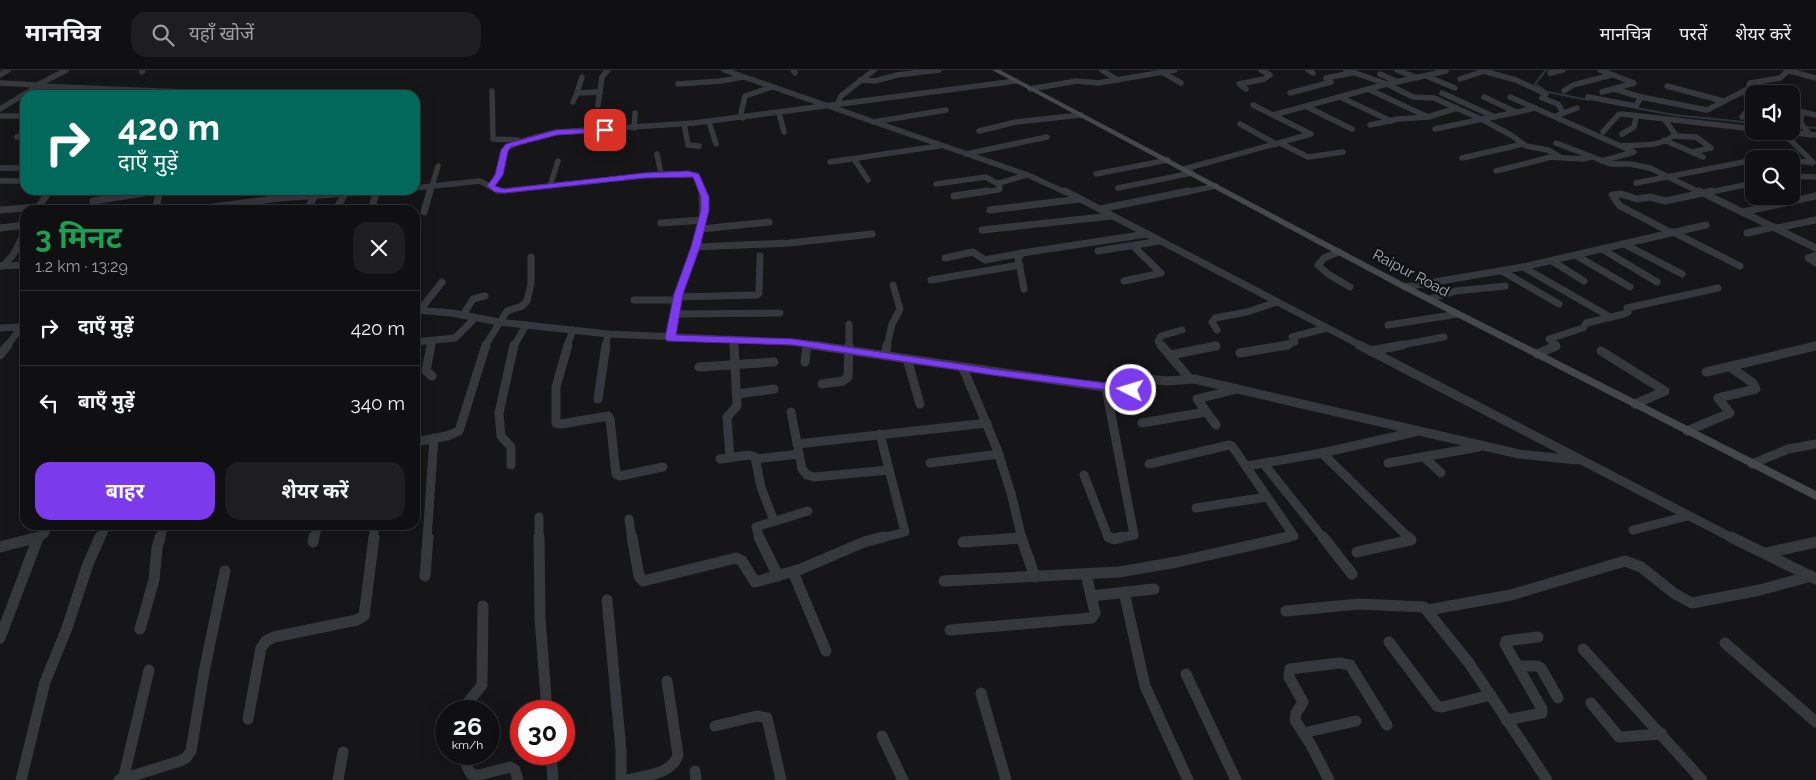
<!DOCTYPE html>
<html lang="hi">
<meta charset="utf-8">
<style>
:root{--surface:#101012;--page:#1e1e20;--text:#f1f3f6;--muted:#9c9d9f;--line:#303032;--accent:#7c3aed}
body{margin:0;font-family:Raleway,"Noto Sans Devanagari",sans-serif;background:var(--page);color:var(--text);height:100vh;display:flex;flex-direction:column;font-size:19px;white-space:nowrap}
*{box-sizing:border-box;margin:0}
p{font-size:16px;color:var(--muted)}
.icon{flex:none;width:28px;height:28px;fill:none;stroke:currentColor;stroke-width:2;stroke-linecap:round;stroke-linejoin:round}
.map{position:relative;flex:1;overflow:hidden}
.side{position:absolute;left:20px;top:135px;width:400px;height:325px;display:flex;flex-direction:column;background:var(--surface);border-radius:15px;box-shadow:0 5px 20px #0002,0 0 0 1px var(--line)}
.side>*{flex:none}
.hud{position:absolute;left:20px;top:20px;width:400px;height:105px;border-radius:15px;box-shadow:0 5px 20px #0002,0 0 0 1px var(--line);background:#00695c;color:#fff;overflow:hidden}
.controls{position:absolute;left:1745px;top:15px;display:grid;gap:10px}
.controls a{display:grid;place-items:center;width:55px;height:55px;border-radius:10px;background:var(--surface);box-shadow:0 5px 20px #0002,0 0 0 1px var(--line);font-size:25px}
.speed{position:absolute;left:435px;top:630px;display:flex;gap:10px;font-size:25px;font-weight:700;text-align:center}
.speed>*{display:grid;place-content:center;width:65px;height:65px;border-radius:50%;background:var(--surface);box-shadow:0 5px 20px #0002,0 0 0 1px var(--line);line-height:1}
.speed small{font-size:12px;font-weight:400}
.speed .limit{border:8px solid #d22;background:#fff;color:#111}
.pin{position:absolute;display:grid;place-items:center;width:42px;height:42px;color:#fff;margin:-21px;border-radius:10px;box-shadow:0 2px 8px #0006}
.me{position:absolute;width:55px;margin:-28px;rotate:275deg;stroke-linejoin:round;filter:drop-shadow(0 0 4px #0008)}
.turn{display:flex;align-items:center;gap:18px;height:105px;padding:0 15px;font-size:22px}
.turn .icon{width:65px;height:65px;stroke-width:2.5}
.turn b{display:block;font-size:35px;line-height:42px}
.round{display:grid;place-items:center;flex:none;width:52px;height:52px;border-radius:15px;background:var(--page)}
.overview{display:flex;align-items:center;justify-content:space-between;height:85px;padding:0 15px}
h1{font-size:30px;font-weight:700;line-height:38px;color:#1e9e55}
.cta{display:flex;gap:10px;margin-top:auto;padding:10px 15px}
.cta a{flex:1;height:58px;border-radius:15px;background:var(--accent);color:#fff;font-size:20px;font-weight:700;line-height:58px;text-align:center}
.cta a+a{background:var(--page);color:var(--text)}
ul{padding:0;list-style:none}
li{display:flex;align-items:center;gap:15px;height:75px;padding:0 15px;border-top:1px solid var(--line)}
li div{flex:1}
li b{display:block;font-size:19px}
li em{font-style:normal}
header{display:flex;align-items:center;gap:30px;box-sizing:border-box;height:70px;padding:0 25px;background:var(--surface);border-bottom:1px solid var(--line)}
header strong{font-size:24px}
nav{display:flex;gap:28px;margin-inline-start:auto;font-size:18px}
.search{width:350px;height:45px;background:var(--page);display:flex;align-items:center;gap:12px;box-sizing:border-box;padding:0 18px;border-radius:15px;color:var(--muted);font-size:19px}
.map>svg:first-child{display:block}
</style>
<header>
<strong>मानचित्र</strong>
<div class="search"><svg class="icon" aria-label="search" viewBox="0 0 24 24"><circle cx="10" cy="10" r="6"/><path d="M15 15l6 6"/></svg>यहाँ खोजें</div>
<nav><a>मानचित्र</a><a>परतें</a><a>शेयर करें</a></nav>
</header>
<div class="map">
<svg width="1816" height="710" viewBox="0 0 1816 710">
<rect width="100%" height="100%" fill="#161618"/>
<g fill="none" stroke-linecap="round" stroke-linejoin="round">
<!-- stream -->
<g stroke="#2c353c" stroke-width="2">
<path d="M1546 0 1535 14 1547 22 1589 30"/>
<path d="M1636 38 1674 45 1754 53"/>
<path d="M1791 56 1816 58"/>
</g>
<!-- street-far3 -->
<g stroke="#37383d" stroke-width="5.5">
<path d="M724 0 1028 105 1067 123"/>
<path d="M793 0 795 3"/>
<path d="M1102 0 1117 10"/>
<path d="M1308 0 1313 3"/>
<path d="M1346 0 1387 14 1413 27 1434 28 1483 50 1511 65 1526 76 1548 80 1560 87"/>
<path d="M1397 0 1417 8"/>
<path d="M1480 0 1516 10 1546 24 1542 28 1558 34 1563 43"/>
<path d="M1600 0 1634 13 1602 22"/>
<path d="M1786 0 1816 8"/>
<path d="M142 2 143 0"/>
<path d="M1162 2 1181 13"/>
<path d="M1550 3 1563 0"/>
<path d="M1380 4 1398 12"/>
<path d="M0 5 8 0"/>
<path d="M1426 6 1455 18"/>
<path d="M582 7 577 23 600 22"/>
<path d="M1460 9 1485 1"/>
<path d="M860 10 875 11 897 5 939 0"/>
<path d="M0 13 35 15"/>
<path d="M678 14 721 11 743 7"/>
<path d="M36 16 185 22 189 25"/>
<path d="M36 16 66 0"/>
<path d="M1667 16 1723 31"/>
<path d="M1030 19 1077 11 1098 13 1175 0"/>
<path d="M1246 19 1239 14 1264 9 1270 5 1261 0"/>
<path d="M1614 19 1641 27"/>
<path d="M1370 20 1428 47"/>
<path d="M492 21 493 69 518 70"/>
<path d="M1564 21 1573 15 1612 5"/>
<path d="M1290 23 1331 12 1326 8 1352 3"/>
<path d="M1442 23 1495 47"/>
<path d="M1754 25 1742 22 1748 19 1750 13 1780 8 1788 1"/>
<path d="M1484 27 1516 42"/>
<path d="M1510 27 1634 82 1602 91"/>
<path d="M1588 27 1636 36 1641 27 1707 40 1742 22"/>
<path d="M1342 28 1391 51"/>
<path d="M573 32 577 23"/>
<path d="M598 35 602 7 608 0"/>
<path d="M837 35 841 26 874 0"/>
<path d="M1307 37 1352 59"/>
<path d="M1791 38 1803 42 1800 52 1810 65"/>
<path d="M0 39 38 16"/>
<path d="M1803 42 1816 45"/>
<path d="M779 43 784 62"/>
<path d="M1273 45 1387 14 1446 1 1444 0"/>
<path d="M1558 45 1577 38"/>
<path d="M0 46H25"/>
<path d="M1742 47 1746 42 1754 43"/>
<path d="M743 48 741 43 745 26 772 17"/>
<path d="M709 52 716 74"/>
<path d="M873 52 946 40"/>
<path d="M684 54 688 75 699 76"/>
<path d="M1240 54 1276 74"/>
<path d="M1370 55 1398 49 1428 47 1457 38"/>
<path d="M634 58 635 43"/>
<path d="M1435 59 1536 38"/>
<path d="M979 61 1016 52 1081 45"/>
<path d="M1773 61 1816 65"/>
<path d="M1603 62 1618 45 1622 44 1754 59"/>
<path d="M1782 62 1813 92"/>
<path d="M1622 64 1634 57 1636 47"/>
<path d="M1674 66 1696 67 1711 78 1692 82"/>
<path d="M17 67 25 62"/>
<path d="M1664 70 1703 87"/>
<path d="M1280 73 1308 87 1343 82"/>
<path d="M1556 73 1611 94H1630L1650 98 1701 123"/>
<path d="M1621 76C1639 74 1662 78 1675 64L1665 50"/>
<path d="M657 84 661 104"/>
<path d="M966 84 1047 67"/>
<path d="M1462 88 1523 74"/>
<path d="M854 89 868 110"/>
<path d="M1791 90 1813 93"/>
<path d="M830 92 939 76"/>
<path d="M0 98H25"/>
<path d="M1184 99 1311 64 1253 35"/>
<path d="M1496 101 1551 87 1582 89 1592 87"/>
<path d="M1096 104 1168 90"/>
<path d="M1791 106 1816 107"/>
<path d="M0 111H25"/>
<path d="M1636 113 1754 90"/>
<path d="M936 114 986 107 998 114"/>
<path d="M491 116 499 105 506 78 525 70 556 62 694 53 1016 11"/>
<path d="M550 116 558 91"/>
<path d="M415 118 480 111 498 121H504L661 104 696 105 702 123"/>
<path d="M1118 118 1192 103"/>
<path d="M49 123 51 120"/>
<path d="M149 123 160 121"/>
<path d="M159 123 160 120"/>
<path d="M356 123 395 120"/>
<path d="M376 123 377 120"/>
<path d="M430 123 438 96"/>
<path d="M978 123 998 120 1000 119 999 113 1027 105"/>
<path d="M1182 123 1216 116"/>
<path d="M1706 123 1754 113"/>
</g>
<!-- street-far2 -->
<g stroke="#37383d" stroke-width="7">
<path d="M1065 121 1362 276"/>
<path d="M1699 121 1816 178"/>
<path d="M954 126 987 121"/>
<path d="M93 131 157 121"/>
<path d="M1100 139 1189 121"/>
<path d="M0 140 38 137 50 121"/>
<path d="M155 140 160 121"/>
<path d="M191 140 280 128 374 121"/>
<path d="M307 140 315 125"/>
<path d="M336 140 344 125"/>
<path d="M371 140 377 121"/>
<path d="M990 140 1080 129"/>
<path d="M424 142 430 121"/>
<path d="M1743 142 1816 126"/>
<path d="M661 153 703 150"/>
<path d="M0 158 25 155"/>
<path d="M1777 158 1816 150"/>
<path d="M701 159 769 152"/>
<path d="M982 160 1112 146"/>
<path d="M1670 162 1620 136 1612 125 1621 124 1637 129 1650 127 1665 131 1712 121"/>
<path d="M1673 162 1740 196"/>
<path d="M1747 163 1774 157"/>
<path d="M1624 174 1682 204"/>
<path d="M696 177 789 173 872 164"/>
<path d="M1602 179 1657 212"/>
<path d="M1098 181 1160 171"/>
<path d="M1339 182 1324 188 1318 195 1328 204 1350 217"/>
<path d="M1816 185 1808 188 1816 193"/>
<path d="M1577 186 1630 217"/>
<path d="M945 188 973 182 985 190 1022 183"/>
<path d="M1552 191 1584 211"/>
<path d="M0 196 25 195"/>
<path d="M3 196 13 185 25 162"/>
<path d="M1523 197 1610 247"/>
<path d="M1502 201 1559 234"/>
<path d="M931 210 1020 195"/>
<path d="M1124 211 1161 203 1133 176"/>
<path d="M1405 217 1523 197 1706 155"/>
<path d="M1024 219 1018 188 1022 183 1147 164"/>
<path d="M678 227 757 225 759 223 760 186"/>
<path d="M1429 229 1456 221 1505 216"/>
<path d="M634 230H678"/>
<path d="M415 240 452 243 499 252 608 264 793 272 821 276"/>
<path d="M420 240 442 212"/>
<path d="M675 244 780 243"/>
<path d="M463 245 473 229 485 226"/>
<path d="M1388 255 1458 244"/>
<path d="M0 258 21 257"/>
<path d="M1217 260 1212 252 1215 248 1247 242 1277 232"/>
<path d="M670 268 679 223 703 150 702 121"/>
<path d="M734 271V276"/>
<path d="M415 272 455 268 475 248"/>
<path d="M7 276 25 252"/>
<path d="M431 276 432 272"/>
<path d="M485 276 507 241 522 236 527 231 531 214V187"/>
<path d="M514 276 526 255"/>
<path d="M567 276 573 260"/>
<path d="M606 276 608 264"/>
<path d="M807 276V274"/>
<path d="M849 276V254"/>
<path d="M887 276 892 254 900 239 893 215"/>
<path d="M1162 276 1158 271 1161 266 1182 260"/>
<path d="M1281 276 1295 272 1292 267 1327 258"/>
<path d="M1396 276 1444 267"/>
<path d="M1556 276 1549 269 1583 258 1586 253 1624 244 1628 242 1627 238 1718 218"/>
</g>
<!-- street-far1 -->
<g stroke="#37383d" stroke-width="9">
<path d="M431 275 426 301 432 306"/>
<path d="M568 275 556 317V353L561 354 608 346 610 349 616 404 620 406 663 397"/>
<path d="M812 275 1124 320 1133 319 1146 309 1168 311 1194 309 1519 384 1576 390"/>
<path d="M1161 275 1190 309"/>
<path d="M1359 275 1734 469"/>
<path d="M1370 281 1403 275"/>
<path d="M1601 281 1665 321 1635 334"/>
<path d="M1240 283 1288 275"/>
<path d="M1537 284 1556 276 1555 275"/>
<path d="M0 285 8 275"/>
<path d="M1170 285 1216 276"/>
<path d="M885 286 887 275"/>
<path d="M907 289 920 334"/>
<path d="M805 292 807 275"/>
<path d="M699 297 774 292"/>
<path d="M963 298 997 379 1011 423 1022 469"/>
<path d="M1706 302 1816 276"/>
<path d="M822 314 843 311 848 307 849 275"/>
<path d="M1106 318 1134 465 1116 469"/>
<path d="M737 324 774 319"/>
<path d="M598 329 606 275"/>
<path d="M791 342 802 399 807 405 814 407 889 400"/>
<path d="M1142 353 1206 342"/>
<path d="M1216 355 1197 329 1237 319"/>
<path d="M1687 361 1730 343 1718 328 1756 319 1753 313 1730 297"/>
<path d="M415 372 447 366 459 361 486 275"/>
<path d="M797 374 987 353"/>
<path d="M1322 383 1410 469"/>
<path d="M1424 387 1441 403"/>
<path d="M730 388 727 347 737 336 734 275"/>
<path d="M720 389 749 385 755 387 761 417 774 451"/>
<path d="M756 389 799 384"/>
<path d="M930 393 999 384"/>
<path d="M1263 393 1324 469"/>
<path d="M1388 393 1479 377"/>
<path d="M1149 394 1229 375 1232 376 1294 466 1282 469"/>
<path d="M1752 394 1788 379 1816 374"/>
<path d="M511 395V377L501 366 499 343 514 275"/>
<path d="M1247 396 1322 383 1415 362"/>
<path d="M1084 405 1108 467 1113 469"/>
<path d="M1196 438 1267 427"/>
<path d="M539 447V469"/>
<path d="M629 449 632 469"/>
<path d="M1633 460 1688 446"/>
<path d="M35 469 44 464 48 455"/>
<path d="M100 469 106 455"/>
<path d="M160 469 164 455"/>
<path d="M314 469 318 455"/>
<path d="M373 469 375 455"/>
<path d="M427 469 434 368"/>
<path d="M760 469 756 457 808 441"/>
<path d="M878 469 905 462 880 364"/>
<path d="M1012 469 1021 468"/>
</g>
<!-- street -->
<g stroke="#37383d" stroke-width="11">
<path d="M539 467 540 548 547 641"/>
<path d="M632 467 639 506 643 511 736 488 742 491 755 512 801 499 864 472 883 467"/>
<path d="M759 467 778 506"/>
<path d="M1021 467 1035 507"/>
<path d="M1109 467 1114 469 1122 467"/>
<path d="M1323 467 1352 504"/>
<path d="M1731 467 1816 509"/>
<path d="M313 472 314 467"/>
<path d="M963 472 1021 468"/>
<path d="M0 477 39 467"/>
<path d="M1357 482 1411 470 1408 467"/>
<path d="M1766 483 1816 472"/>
<path d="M793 502 826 581"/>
<path d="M425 506 428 467"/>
<path d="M944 511 1119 502 1177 492 1288 467"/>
<path d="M1124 522 1145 616 1188 710"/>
<path d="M1091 526 1154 519"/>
<path d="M607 530 621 680V710"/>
<path d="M1428 540 1511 525 1625 491 1641 497 1675 524 1692 533 1760 520 1811 506"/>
<path d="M1286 541 1359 534 1424 537 1469 593 1547 710"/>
<path d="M140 559 154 510 157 478 160 467"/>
<path d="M950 560 1092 548 1095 543 1086 504"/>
<path d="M0 568 38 468"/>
<path d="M1389 572 1437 636 1442 637 1491 625"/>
<path d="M1725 573 1816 652"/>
<path d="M1583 579 1702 710"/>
<path d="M1518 596H1537L1541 598 1558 628"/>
<path d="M1186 604 1236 710"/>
<path d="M981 623 1006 710"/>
<path d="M1591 633 1619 667 1662 664"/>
<path d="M468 641 469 631 482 615 483 536"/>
<path d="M248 649 261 578 266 571 274 567 357 550 364 546 374 467"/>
<path d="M1506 650 1542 643V639L1505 574 1506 571 1538 567"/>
<path d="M715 656 757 646 767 648 781 710"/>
<path d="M1303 663 1356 651"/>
<path d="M882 666 903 710"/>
<path d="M467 684V697L471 704 479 705 510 697 515 700 518 710"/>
<path d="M551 684 553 710"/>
<path d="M695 701 696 710"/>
<path d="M21 710 45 612 67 558 88 494 100 467"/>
<path d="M119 710 180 691 186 688 191 681 204 602 225 501"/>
<path d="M123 710 149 600"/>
<path d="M338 710 343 682"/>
<path d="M628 710C646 705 671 705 678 685L667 611"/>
<path d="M1329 710 1311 675 1295 650 1296 643 1303 632 1289 607 1290 599 1339 593 1350 595 1387 655"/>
</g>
<!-- secondary -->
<path fill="#45474d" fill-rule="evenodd" d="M992 0H1000L1408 215 1816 421V430L1402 219Z"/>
</g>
<!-- route -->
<path fill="#7c3aed" stroke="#51269a" d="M605 58 607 59V62L557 65 511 77 508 81 503 105 495 116 504 119 644 103 688 101 699 104 709 127V140L700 177 683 224 676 265 793 269 1000 300 1131 316 1136 320 1131 323 1000 306 793 275 667 271 665 268 674 224 691 177 701 140V127L693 107 644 108 504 123 495 122 487 116 495 105 501 80 506 74 556 60Z"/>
<g text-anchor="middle" stroke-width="4.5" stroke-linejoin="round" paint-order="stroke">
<!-- street labels -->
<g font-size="15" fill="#a8adb8" stroke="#111113">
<text transform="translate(1411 203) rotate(28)" y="5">Raipur Road</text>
</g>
</g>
</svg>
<div class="controls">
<a><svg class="icon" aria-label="sound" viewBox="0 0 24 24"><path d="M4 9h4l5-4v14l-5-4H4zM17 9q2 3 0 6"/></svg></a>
<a><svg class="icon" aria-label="search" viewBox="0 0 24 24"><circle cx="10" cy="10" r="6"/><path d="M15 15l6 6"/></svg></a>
</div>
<div class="speed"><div>26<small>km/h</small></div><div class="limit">30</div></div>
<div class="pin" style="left:605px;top:60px;background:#d93025"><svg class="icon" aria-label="arrive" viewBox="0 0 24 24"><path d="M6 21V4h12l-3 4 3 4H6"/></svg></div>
<svg class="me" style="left:1131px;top:320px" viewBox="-20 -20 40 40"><circle r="17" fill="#7c3aed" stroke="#fff" stroke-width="3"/><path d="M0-11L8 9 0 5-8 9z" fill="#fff"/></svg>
<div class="hud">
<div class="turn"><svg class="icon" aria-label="right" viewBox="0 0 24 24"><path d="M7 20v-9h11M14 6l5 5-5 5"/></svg><div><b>420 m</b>दाएँ मुड़ें</div></div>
</div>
<section class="side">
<div class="overview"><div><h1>3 मिनट</h1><p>1.2 km · 13:29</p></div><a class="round"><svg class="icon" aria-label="close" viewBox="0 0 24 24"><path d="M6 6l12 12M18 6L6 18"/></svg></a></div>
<ul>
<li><svg class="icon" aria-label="right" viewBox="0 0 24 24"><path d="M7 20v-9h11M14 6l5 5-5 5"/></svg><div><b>दाएँ मुड़ें</b></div><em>420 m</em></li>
<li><svg class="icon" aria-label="left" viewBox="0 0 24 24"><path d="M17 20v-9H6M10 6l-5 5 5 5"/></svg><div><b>बाएँ मुड़ें</b></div><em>340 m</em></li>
</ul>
<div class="cta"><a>बाहर</a><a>शेयर करें</a></div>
</section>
</div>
